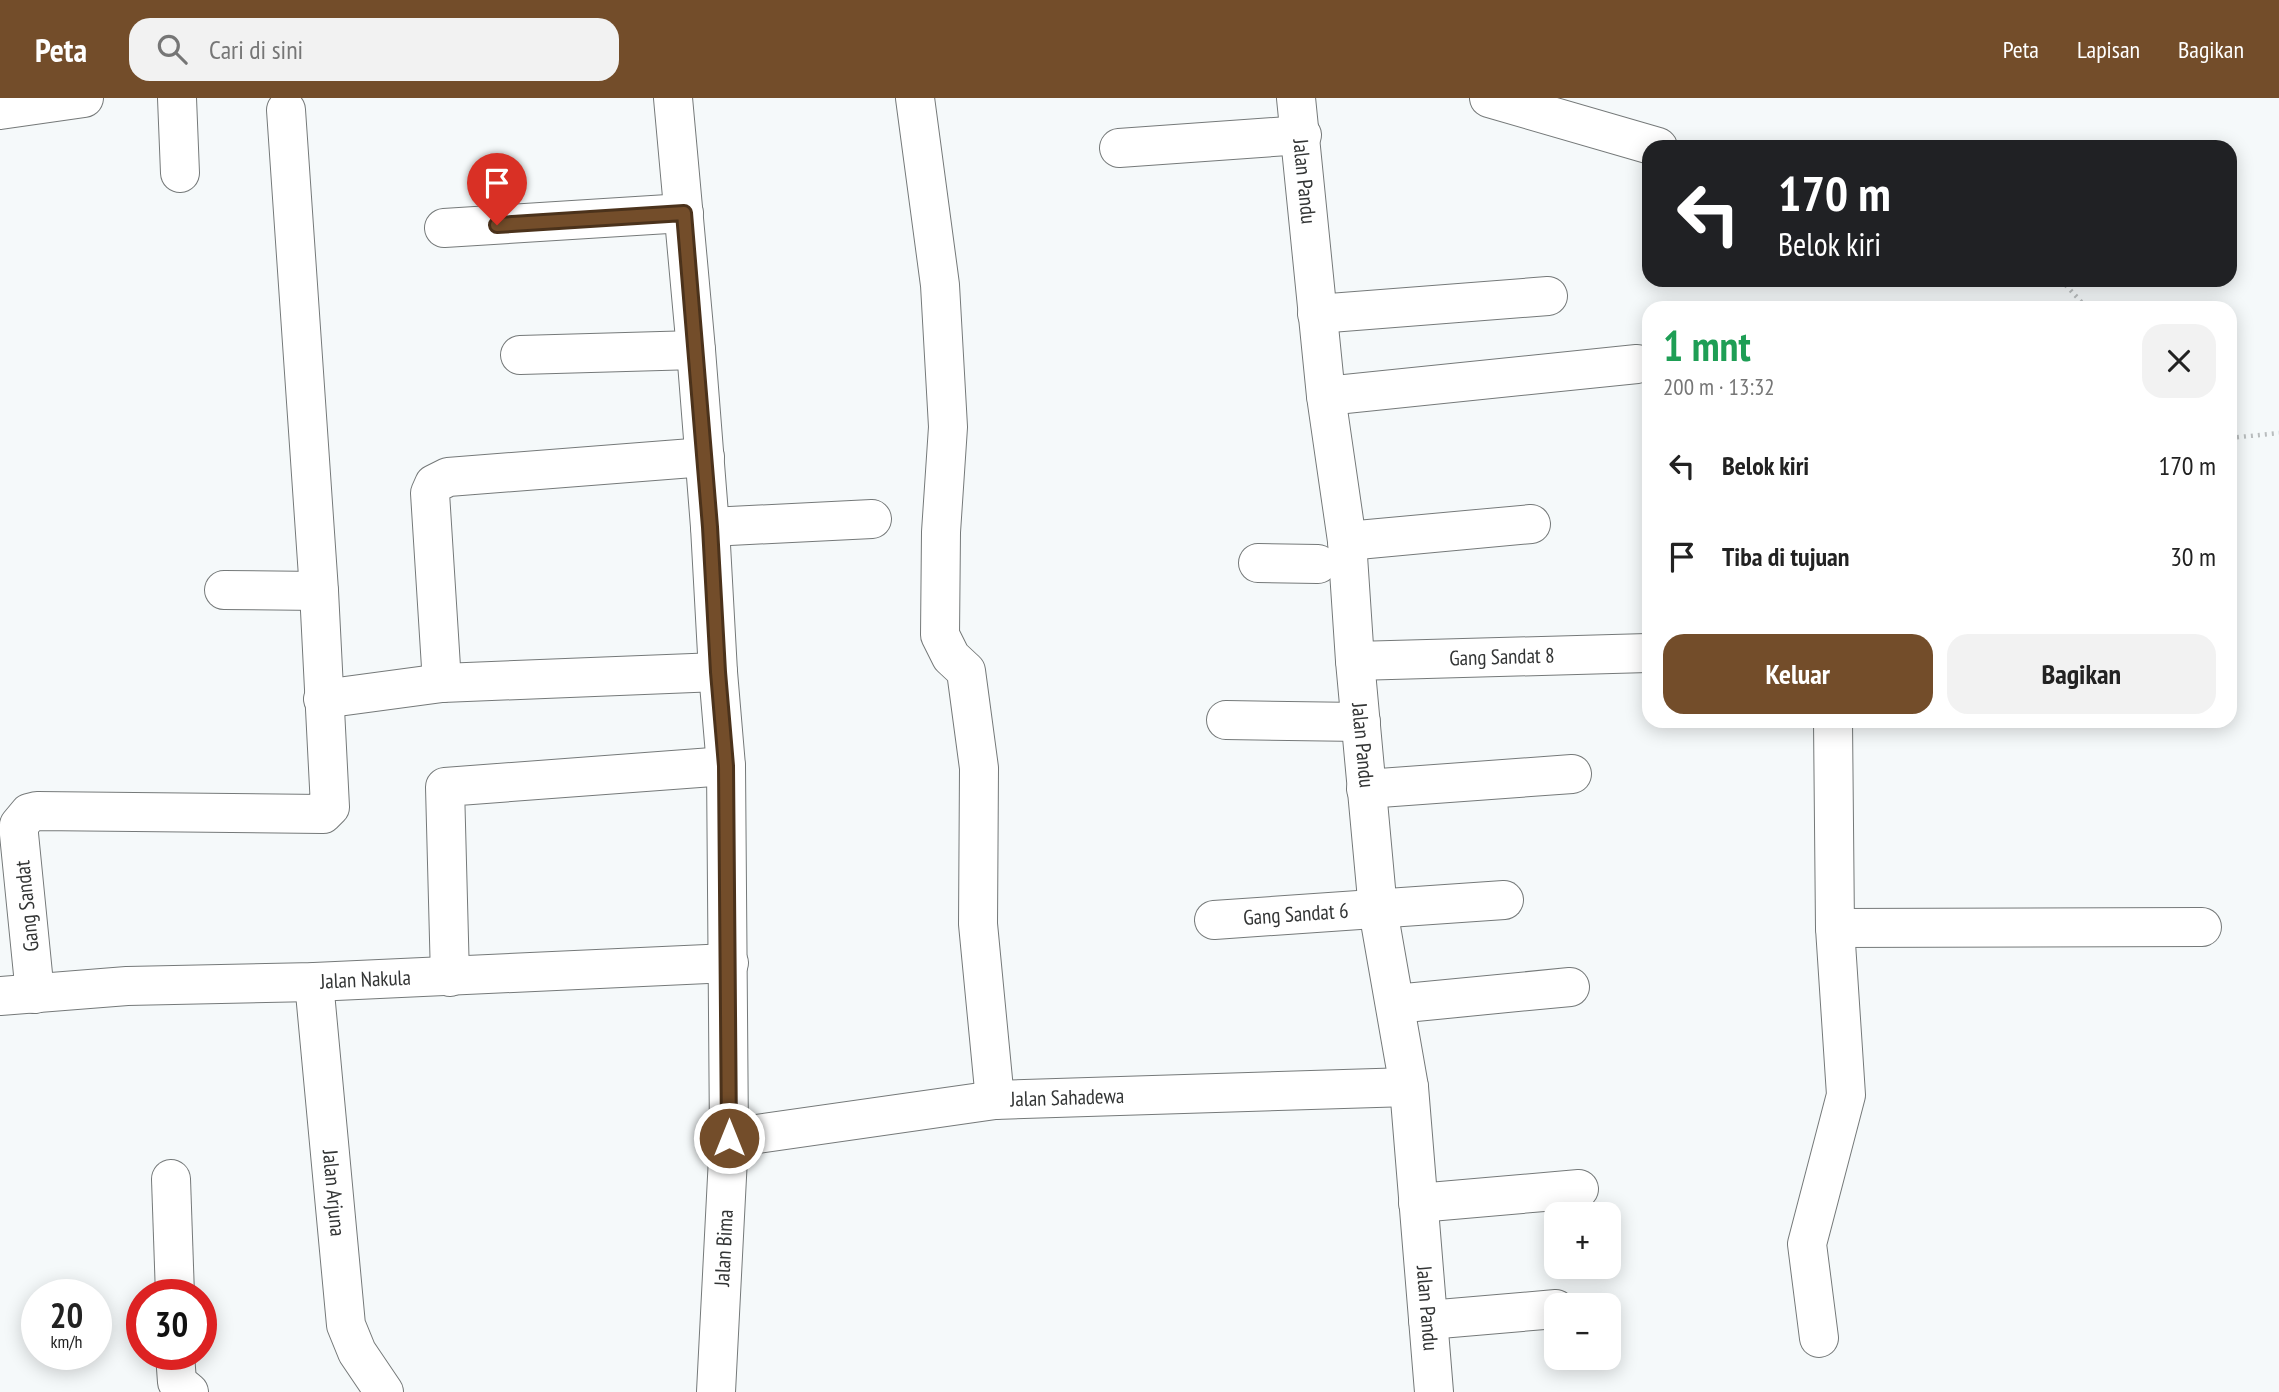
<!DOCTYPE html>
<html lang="id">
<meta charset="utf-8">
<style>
:root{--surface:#fff;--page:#f2f2f2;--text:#222;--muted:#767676;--accent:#734d2a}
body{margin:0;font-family:"PT Sans Narrow",sans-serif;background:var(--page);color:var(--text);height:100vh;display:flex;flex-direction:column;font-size:26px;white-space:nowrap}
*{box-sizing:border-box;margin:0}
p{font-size:23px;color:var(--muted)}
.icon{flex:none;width:38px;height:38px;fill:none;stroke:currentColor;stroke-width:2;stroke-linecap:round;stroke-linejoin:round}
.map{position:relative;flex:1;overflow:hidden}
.side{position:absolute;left:1642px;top:203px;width:595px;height:427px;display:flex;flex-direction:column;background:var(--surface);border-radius:21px;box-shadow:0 4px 18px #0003}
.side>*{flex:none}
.top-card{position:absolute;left:1642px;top:42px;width:595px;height:147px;border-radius:21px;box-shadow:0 4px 18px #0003;background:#202124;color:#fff;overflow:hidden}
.buttons{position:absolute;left:1544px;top:1104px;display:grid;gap:14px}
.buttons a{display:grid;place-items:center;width:77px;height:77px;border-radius:14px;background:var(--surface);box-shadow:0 4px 18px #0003;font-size:35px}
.speed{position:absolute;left:21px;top:1181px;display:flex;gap:14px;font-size:35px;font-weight:700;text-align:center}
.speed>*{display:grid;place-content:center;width:91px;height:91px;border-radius:50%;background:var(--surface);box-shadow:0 4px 18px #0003;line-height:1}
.speed small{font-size:18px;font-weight:400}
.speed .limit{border:10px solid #d22;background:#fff;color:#111}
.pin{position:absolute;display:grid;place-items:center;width:60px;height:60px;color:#fff;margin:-72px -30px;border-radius:50% 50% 50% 0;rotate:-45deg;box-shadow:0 0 7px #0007}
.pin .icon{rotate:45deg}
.me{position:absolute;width:77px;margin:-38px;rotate:0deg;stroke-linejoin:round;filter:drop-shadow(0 0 5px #0008)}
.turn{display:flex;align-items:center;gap:24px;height:147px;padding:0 21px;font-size:32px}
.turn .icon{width:91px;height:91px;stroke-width:2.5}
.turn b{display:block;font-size:49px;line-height:60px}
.round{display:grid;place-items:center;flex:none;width:74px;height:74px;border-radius:21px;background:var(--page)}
.head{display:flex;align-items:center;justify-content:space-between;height:119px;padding:0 21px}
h1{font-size:42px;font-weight:700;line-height:52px;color:#1e9e55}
.cta{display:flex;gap:14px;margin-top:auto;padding:14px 21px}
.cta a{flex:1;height:80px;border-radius:21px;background:var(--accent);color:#fff;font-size:28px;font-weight:700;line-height:80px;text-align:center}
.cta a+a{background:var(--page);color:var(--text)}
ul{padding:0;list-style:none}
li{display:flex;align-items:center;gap:21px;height:91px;padding:0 21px}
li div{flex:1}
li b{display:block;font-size:26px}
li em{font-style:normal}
header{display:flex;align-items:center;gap:42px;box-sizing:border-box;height:98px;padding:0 35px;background:var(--accent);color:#fff}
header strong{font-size:33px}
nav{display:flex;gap:38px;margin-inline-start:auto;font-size:24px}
.search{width:490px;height:63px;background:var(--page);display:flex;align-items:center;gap:18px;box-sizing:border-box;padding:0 24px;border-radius:21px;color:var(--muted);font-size:26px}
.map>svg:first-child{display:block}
</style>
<header>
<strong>Peta</strong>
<div class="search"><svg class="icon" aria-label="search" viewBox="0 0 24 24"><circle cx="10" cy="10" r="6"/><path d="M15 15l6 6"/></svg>Cari di sini</div>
<nav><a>Peta</a><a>Lapisan</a><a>Bagikan</a></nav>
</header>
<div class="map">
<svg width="2279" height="1294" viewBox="0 0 2279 1294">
<rect width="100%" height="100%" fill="#f5f9fa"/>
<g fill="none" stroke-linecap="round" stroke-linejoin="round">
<defs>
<g id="minor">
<path d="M177 0 180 75"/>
<path d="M673 0 696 252 710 429 718 574 726 668 729 1040 716 1294"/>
<path d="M915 0 940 187 948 329 941 434 940 537 951 559 966 573 979 670 978 826 995 1002"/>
<path d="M1489 0 1658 49"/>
<path d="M0 12 84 0"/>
<path d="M1119 50 1302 37"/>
<path d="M444 130 684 115"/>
<path d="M1317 216 1548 198"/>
<path d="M520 257 696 252"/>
<path d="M1326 298 1637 266"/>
<path d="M710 429 872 421"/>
<path d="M1347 443 1531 426"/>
<path d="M1258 465 1318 466"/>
<path d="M224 492 319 493"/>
<path id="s1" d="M1355 563 1648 555"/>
<path d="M442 585 430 395 434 386 448 379 705 359"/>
<path d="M323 601 442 585 718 574"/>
<path d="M1226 622 1361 624"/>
<path d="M1366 691 1572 676"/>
<path id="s2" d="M1214 822 1504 802"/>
<path d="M1835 830 2202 829"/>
<path d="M450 879 445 689 726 668"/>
<path id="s3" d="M314 884 346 1227 357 1254 384 1294"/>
<path d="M35 896 19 736V727L29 715 37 713 323 716 330 709 319 493 286 12"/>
<path id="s4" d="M0 898 127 888 314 884 729 865"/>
<path d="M1395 906 1570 889"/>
<path id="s5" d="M729 1040 995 1002 1409 989"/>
<path d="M171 1081 175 1197"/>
<path d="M1418 1105 1579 1091"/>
<path d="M1428 1222 1556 1211"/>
<path d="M1819 1240 1807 1146 1846 997 1835 830 1833 623"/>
<path d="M175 1256 177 1284 189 1294"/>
</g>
<g id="tertiary">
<path id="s6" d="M1296 0 1326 298 1347 443 1355 563 1378 812 1409 989 1434 1294"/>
</g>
</defs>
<!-- minor casing -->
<use href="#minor" stroke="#757979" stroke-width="40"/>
<!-- tertiary casing -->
<use href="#tertiary" stroke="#757979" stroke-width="40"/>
<!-- path -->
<g stroke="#b9bdbe" stroke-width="4.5" stroke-dasharray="2 5" stroke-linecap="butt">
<path d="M2061 182 2087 210"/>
<path d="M2230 340 2279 335"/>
</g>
<!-- minor -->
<use href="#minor" stroke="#fff" stroke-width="38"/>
<!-- tertiary -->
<use href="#tertiary" stroke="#fff" stroke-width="38"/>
</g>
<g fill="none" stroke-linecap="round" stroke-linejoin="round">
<defs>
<path id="route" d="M497 127 684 115 710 429 718 574 726 668 729 1040"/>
</defs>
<!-- route casing -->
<use href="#route" stroke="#4b321b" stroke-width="18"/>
<!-- route -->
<use href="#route" stroke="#734d2a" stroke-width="12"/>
</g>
<g text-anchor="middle" stroke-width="5" stroke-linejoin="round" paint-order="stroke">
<!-- street labels -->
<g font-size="21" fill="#333535" stroke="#fff">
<text dy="7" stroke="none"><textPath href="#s6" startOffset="84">Jalan Pandu</textPath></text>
<text dy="7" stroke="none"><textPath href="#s1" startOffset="147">Gang Sandat 8</textPath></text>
<text dy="7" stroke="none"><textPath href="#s6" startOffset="651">Jalan Pandu</textPath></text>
<text transform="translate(27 808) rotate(-96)" y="7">Gang Sandat</text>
<text dy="7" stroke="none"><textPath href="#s2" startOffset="82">Gang Sandat 6</textPath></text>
<text dy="7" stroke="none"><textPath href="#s4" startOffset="366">Jalan Nakula</textPath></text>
<text dy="7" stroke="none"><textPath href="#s5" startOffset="341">Jalan Sahadewa</textPath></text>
<text dy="7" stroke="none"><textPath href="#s3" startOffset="212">Jalan Arjuna</textPath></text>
<text transform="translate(724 1150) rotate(-87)" y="7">Jalan Bima</text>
<text dy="7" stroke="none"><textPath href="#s6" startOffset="1218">Jalan Pandu</textPath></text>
</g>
</g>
</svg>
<div class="buttons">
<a>+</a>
<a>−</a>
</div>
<div class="speed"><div>20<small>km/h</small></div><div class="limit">30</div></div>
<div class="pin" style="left:497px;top:127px;background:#d93025"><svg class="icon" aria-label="arrive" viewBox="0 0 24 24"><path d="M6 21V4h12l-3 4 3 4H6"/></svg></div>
<svg class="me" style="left:729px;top:1040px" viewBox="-20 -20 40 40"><circle r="17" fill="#734d2a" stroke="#fff" stroke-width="3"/><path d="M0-11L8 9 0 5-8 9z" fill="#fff"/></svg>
<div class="top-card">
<div class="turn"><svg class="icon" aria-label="left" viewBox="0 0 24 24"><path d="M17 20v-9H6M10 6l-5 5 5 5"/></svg><div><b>170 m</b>Belok kiri</div></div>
</div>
<section class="side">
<div class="head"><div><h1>1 mnt</h1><p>200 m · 13:32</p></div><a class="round"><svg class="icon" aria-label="close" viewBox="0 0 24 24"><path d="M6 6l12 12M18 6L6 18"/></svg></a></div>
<ul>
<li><svg class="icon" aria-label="left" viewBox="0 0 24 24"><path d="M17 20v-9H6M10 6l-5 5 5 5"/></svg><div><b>Belok kiri</b></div><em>170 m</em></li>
<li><svg class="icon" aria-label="arrive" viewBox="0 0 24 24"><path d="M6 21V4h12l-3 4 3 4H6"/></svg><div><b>Tiba di tujuan</b></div><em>30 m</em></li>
</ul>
<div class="cta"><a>Keluar</a><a>Bagikan</a></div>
</section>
</div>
